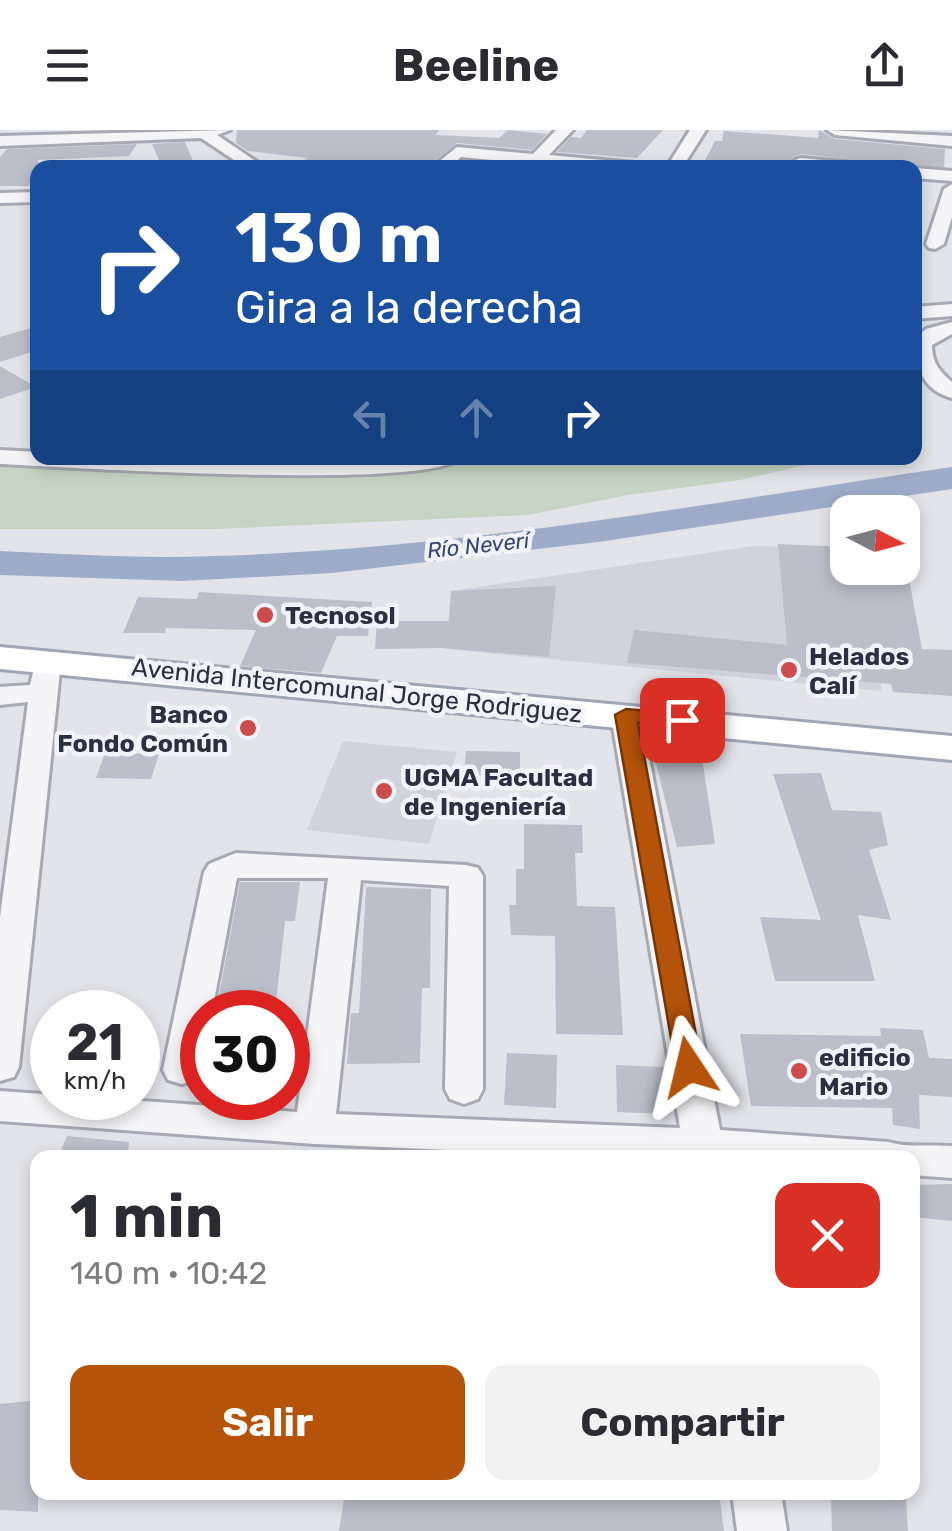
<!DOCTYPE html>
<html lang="es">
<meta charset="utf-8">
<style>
:root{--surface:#fff;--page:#f2f2f3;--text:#2b2b33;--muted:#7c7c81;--accent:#b45309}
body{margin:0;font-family:Rubik,sans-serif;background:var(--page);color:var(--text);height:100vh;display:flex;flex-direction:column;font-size:38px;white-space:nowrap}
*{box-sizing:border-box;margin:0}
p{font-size:32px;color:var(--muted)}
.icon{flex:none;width:55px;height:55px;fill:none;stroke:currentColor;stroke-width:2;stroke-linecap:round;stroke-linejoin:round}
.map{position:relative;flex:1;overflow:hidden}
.details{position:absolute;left:30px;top:1020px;width:890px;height:350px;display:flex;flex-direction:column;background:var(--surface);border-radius:20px;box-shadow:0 5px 15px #0003}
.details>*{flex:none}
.banner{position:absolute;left:30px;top:30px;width:892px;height:305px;border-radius:20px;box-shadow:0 5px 15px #0003;background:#1a4fa0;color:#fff;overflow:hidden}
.needle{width:65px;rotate:96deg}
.tools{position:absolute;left:830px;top:365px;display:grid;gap:20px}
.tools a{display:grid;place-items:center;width:90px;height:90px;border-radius:20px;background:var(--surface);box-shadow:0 5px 15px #0003;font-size:50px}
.speed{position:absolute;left:30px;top:860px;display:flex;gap:20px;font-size:50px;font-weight:700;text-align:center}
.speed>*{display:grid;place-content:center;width:130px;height:130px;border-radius:50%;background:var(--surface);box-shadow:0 5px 15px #0003;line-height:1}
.speed small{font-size:25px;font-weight:400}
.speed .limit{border:15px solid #d22;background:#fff;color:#111}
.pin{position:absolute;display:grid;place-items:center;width:85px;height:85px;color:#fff;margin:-42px;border-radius:20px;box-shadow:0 5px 15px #0006}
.me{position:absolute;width:110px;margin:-55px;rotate:350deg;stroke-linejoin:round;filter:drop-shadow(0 0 8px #0008)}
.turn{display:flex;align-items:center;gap:35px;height:210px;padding:0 40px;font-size:45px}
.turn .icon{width:130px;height:130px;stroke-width:2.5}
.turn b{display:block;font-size:70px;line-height:85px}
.lanes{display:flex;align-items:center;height:95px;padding:0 40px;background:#0003;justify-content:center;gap:50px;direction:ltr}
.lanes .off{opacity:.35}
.round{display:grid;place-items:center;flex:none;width:105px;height:105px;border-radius:20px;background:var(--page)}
.overview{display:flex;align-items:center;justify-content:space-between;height:170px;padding:0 40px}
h1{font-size:60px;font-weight:700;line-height:75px}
.button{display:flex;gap:20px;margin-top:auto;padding:20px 40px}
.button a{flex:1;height:115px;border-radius:20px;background:var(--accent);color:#fff;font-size:40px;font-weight:700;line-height:115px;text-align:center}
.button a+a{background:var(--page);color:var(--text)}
header{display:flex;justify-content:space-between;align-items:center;height:130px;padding:0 40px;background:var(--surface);font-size:45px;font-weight:700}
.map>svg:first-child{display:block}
</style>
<header><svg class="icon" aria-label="menu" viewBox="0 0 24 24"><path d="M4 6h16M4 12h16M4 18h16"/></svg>Beeline<svg class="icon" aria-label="share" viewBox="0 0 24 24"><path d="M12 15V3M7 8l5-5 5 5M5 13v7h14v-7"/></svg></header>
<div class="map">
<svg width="952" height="1401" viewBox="0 0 952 1401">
<rect width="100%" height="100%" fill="#e2e4ea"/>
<!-- built -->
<g fill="#d0d3dc">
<path d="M754 416 847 418 848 438H859L882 561 446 519 451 461Z"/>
<path d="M343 611 457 622 429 714 307 700Z"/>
</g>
<!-- green -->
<path fill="#c5d4c3" d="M516 328H837L740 350 628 365 528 385 216 399H0V335L392 341Z"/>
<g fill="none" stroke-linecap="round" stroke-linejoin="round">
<!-- river -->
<path fill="#9eacc9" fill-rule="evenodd" d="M952 337V359L598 412 332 443 182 451 0 445V421C71 424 142 429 213 426 461 419 707 373 952 337Z"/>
</g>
<!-- building -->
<g fill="#bcbfca">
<path d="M237 0H439L436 5 499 8 508 0 547 4 532 20 457 13 433 32 428 31 427 38H294L307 28 248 21 236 13Z"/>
<path d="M587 0H663L637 28 557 22 571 7 581 8Z"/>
<path d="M819 0 835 9 945 19 944 37H912L801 24 792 28V38H701L715 11H722L724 1 818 8Z"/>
<path d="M185 12 196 38 162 37 152 14Z"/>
<path d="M137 14 129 26 38 30V44L28 56H0V27L7 19Z"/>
<path d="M38 196V220L0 232V207Z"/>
<path d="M0 236 36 257 0 269Z"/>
<path d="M778 414 848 417V438H907L922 519 952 520V566L893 562 891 554 627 533 634 500 787 515Z"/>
<path d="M556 456 549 527 441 518 375 519 377 491H449L451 461Z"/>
<path d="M199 462 372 472 368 506H337L321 543 240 536 256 500 166 498 165 503H123L138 467 197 469Z"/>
<path d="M466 621 520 622V647L464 646Z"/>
<path d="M701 621 715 714 677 717 653 622Z"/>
<path d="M105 623 159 624 151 649 96 648Z"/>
<path d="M821 643 832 680 881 682 888 715 869 720 891 790 858 785 875 851H775L760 787 821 790 773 644Z"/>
<path d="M524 694 582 695 583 723H575L577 776 615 777 623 905 556 904 555 806 511 805 509 775H516V739H524Z"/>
<path d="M240 752H300L295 791H285L275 882H216Z"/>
<path d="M366 757 431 759 430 858H422L420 933 347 934 351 883H359Z"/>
<path d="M880 898 923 900 929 928 952 929V967L919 965 920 999 893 995 892 978 751 976 740 904 881 906Z"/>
<path d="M507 923 557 925 556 978 504 975Z"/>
<path d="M616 935 664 937 666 984 617 982Z"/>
<path d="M67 1006 129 1012 128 1028H58Z"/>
<path d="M952 1054V1091L912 1087V1055Z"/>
<path d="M38 1270V1382L0 1380V1274Z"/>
<path d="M345 1362H719L724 1401H339Z"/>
<path d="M831 1362 906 1369 908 1401H832Z"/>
</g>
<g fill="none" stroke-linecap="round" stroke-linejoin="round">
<defs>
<g id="minor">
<path d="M230 0 217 5 266 38H246L201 8 0 16V6Z"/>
<path d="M556 0H573L549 25 636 33 644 38H577L461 27 449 38H431L457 17 533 24Z"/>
<path d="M690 0H706L682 38H666Z"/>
<path d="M827 0 952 6V16L835 5Z"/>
<path d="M801 28 854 33 862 38 795 36V30Z"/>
<path d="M915 38 952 41V51L915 48Z"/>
<path d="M952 54V87L944 114 935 119 929 118 926 114 944 59Z"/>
<path d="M38 62V72L0 73V63Z"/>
<path d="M952 174V186L915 189V177Z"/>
<path d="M952 192V204L932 215C932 232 939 241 952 252V268C922 260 915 236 915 208L926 199Z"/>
<path d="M0 320 38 322V328L281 331 460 328C429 361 64 337 0 334Z"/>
<path d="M47 523 57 525 61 531 19 937 14 947 0 951V787L28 572 0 575V557L30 555 37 525Z"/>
<path d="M626 576 636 579 641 585 720 1000 889 1012C907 1018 932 1014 952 1016V1048L912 1045V1028H627L315 1014 0 991V961L297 982 328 748H237L212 882H202V933L196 950 182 954 168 950 163 940 204 742 209 734 236 723 466 735 478 738 483 746V959L478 969 464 974 450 969 445 959 449 756 361 750 336 984 680 998 611 585 616 579Z"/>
<path d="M732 1362H781L787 1401H737Z"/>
</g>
<path id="major" d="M0 517 952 606V630L0 539Z"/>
</defs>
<!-- minor casing -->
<use href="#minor" stroke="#a7aab4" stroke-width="6"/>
<!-- major casing -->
<use href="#major" stroke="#a1a6b6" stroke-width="6"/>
<!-- minor -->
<use href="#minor" fill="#f5f5f8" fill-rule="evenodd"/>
<!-- major -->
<use href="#major" fill="#fff" fill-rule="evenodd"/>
</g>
<!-- route -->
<path fill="#b45309" stroke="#753606" stroke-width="2.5" d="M626 579 682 584 692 590 682 597 638 593 702 937 698 944H680L676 937 615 585Z"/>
<!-- markers -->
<g fill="#cd4b4a" stroke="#f2f3f8" stroke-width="4">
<circle cx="265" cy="485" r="10"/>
<circle cx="789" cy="540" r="10"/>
<circle cx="248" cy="598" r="10"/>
<circle cx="384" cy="661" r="10"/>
<circle cx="799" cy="941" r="10"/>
</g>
<g text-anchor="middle" stroke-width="9" stroke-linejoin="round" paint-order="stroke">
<!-- far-water labels -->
<g font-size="22" font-style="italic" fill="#354776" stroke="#f2f3f8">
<text transform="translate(478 415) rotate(-6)" y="8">Río Neverí</text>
</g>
<!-- poi labels -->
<g font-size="25" font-weight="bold" fill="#2a2f42" stroke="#f2f3f8" text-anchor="start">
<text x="285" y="494">Tecnosol</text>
<text x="809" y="535">Helados<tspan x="809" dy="29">Calí</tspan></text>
<text x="228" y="593" text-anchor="end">Banco<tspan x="228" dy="29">Fondo Común</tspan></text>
<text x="404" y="656">UGMA Facultad<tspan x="404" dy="29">de Ingeniería</tspan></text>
<text x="819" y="936">edificio<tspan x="819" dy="29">Mario</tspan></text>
</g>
<!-- street labels -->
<g font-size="25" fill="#2a2f42" stroke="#f2f3f8">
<text transform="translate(357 560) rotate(6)" y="9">Avenida Intercomunal Jorge Rodriguez</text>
</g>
</g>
</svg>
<div class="tools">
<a><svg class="needle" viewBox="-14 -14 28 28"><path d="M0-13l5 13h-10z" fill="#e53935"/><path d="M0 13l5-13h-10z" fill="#7c7c81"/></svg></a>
</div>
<div class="speed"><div>21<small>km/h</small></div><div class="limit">30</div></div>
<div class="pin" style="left:682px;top:590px;background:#d93025"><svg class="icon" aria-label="arrive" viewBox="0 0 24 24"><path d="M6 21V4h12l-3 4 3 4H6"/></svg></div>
<svg class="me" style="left:689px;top:937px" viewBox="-20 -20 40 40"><path d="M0-17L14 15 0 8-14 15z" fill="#b45309" stroke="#fff" stroke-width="4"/></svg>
<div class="banner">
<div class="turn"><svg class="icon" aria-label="right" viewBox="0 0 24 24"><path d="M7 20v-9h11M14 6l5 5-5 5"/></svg><div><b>130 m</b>Gira a la derecha</div></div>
<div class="lanes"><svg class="icon off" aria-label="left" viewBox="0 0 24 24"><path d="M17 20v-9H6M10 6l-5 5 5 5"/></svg><svg class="icon off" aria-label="ahead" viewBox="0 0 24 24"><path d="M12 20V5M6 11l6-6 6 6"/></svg><svg class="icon" aria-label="right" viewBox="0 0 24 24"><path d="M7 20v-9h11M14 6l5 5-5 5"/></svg></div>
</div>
<section class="details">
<div class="overview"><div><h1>1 min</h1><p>140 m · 10:42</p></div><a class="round" style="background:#d93025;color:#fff"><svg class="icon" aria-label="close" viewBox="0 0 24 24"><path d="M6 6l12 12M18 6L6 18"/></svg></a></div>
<div class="button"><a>Salir</a><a>Compartir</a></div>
</section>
</div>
